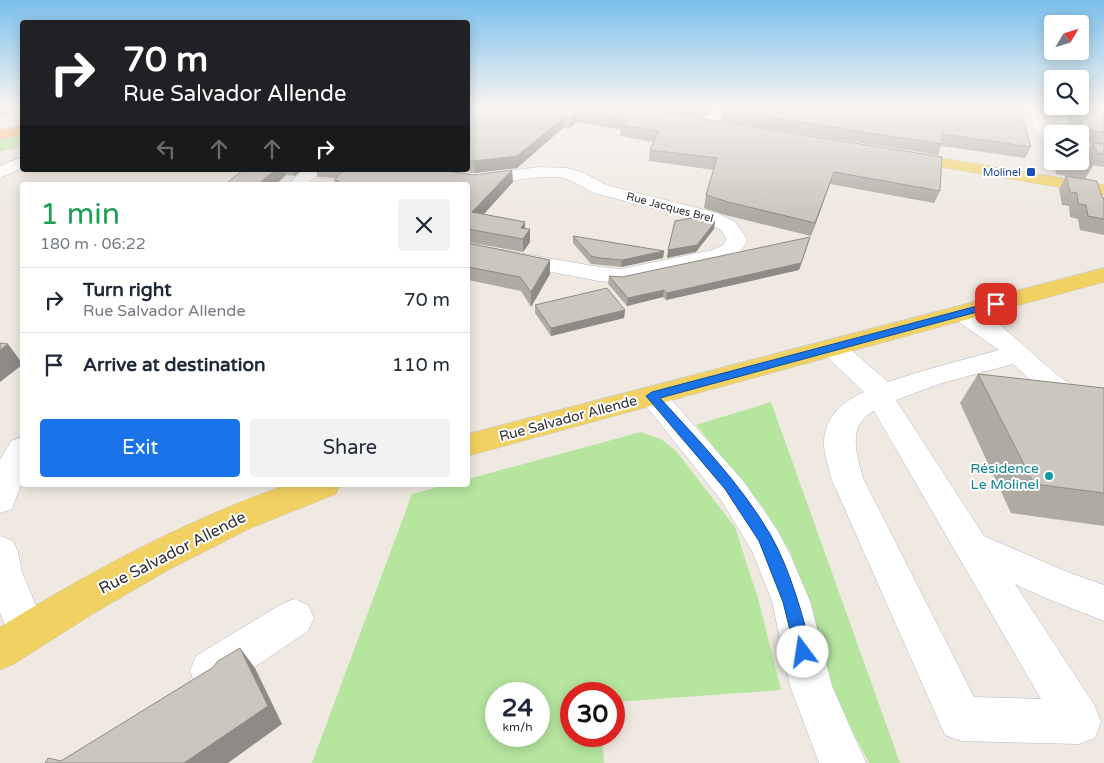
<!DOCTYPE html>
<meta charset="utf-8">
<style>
:root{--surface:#fff;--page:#f2f2f3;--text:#1f2937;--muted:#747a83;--line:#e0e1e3;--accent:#1a73e8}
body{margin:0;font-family:"Varela Round",sans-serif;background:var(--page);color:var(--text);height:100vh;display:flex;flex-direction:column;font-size:19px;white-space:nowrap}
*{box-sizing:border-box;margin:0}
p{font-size:16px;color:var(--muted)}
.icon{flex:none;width:28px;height:28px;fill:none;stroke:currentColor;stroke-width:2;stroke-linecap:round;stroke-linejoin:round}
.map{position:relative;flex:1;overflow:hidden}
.side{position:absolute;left:20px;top:182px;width:450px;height:305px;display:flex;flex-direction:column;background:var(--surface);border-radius:5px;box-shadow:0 2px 12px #0003}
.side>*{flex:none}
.banner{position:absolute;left:20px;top:20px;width:450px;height:152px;border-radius:5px;box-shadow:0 2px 12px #0003;background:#202124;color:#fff;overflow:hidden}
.needle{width:32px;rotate:52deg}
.controls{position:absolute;left:1044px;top:15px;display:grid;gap:10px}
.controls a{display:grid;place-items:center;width:45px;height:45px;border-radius:5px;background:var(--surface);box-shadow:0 2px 12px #0003;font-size:25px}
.speed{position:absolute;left:485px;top:682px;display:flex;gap:10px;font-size:25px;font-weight:700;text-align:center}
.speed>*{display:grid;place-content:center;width:65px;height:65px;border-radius:50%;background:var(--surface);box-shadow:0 2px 12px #0003;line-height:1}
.speed small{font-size:12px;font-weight:400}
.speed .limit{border:8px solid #d22;background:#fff;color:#111}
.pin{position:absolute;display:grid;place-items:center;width:42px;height:42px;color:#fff;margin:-21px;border-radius:10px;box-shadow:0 2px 8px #0006}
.me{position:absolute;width:55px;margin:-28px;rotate:346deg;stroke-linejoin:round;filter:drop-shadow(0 0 4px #0008)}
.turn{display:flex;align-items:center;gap:18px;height:105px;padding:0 20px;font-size:22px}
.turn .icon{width:65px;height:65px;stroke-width:2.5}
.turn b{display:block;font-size:35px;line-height:42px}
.lanes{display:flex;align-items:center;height:48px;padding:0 20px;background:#0003;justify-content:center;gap:25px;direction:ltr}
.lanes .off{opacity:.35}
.round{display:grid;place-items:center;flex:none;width:52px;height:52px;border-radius:5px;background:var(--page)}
.headline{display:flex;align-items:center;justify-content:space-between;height:85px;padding:0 20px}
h1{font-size:30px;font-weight:600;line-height:38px;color:#1e9e55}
.cta{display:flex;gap:10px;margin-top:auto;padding:10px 20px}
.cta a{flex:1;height:58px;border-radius:5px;background:var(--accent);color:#fff;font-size:20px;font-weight:600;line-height:58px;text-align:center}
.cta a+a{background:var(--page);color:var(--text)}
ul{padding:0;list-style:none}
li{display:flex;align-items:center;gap:15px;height:65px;padding:0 20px;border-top:1px solid var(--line)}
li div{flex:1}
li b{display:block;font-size:19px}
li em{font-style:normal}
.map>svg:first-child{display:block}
</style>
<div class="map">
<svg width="1104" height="763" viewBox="0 0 1104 763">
<rect width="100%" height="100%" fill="#efe9e1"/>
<!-- green -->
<g fill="#b6e59e" fill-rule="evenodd">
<path d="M22 134V146L0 152V139Z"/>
<path d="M771 402 900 763H869L839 706 791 553 763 507 696 425Z"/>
<path d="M641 432 661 439 676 451 735 527 759 602 781 690 614 702V694H571V736H602L604 763H312L412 494 446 485H468V479ZM496 694H539V736H496Z"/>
</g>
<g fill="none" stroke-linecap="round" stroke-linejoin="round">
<defs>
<g id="minor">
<path d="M714 106H728L713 128H703L701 125Z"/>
<path d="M1025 106H1039L1049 129 1054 134H1052V144C1035 140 1032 120 1025 106Z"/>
<path d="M1080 142 1104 145V155L1080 152Z"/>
<path d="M22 157V168L0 178V166Z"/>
<path d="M541 167 567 168 584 173 606 185 717 213 735 222 747 239C744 250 737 255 727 260L621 283 599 281 468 256V244L599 267 621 269 713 250 723 245 727 239 721 230 703 221 594 193 572 181 560 177H541L475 185 403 175 397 174 394 170H440L475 175Z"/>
<path d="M303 170H322L307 185H288Z"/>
<path d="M962 306C1008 317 1040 372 1081 389 1088 391 1097 391 1104 392V412L1065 405 1040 389 1013 364 942 383 896 400 984 536 1070 573 1104 585V621L1048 599 1015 584 1095 706 1101 722 1095 738 1079 744 961 741 945 735 831 478C829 467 823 451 824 440 827 414 843 402 864 392L824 354 820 348 824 342 833 340 842 342 888 382 922 371 999 350 953 318 950 313 953 308ZM874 411 1041 699 974 697 863 478C857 455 846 425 874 411Z"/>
<path d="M652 386 662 389 744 482 778 531 792 559 810 601 832 686 866 763H819L790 686 772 601 752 551 721 500 638 396 642 389Z"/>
<path d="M22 437V482L12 509 0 513V460L11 441Z"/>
<path d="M0 536 13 541 18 552 22 572 47 632 41 646 27 651 13 646 0 612Z"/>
<path d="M294 599 308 605 314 618 308 631 226 686 211 692 196 686 190 671 196 656 280 605Z"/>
</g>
<g id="major">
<path d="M906 152 1104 185V195L900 160 898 157 900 154Z"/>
<path d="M1104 268V282L468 456V434Z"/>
<path d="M286 485H340L336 494 251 528 170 569 91 615 14 664 0 670V627C91 571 186 520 286 485Z"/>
</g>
<g id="highway">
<path d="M12 106H22V112L0 117V109Z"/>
<path d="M22 125V134L0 140V130Z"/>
</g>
</defs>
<!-- minor casing -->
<use href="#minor" stroke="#b4b7c1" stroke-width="1"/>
<!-- major casing -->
<use href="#major" stroke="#c9c9c9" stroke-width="1"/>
<!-- highway casing -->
<use href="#highway" stroke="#c9c9c9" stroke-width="1"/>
<!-- minor -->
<use href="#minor" fill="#fff" fill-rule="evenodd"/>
<!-- major -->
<use href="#major" fill="#f2d163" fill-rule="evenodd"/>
<!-- highway -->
<use href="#highway" fill="#ffa35c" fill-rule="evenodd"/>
</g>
<!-- wall -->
<g fill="#afaba4">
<path d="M468 106H633L940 191 934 203 830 184 811 236 725 215 704 208 706 195 714 170 649 161 650 150 654 142 620 136 621 130 577 122 570 128 564 127 517 168 475 173 453 170H468Z"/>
<path d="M640 106H712L703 118Z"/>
<path d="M1019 106 1031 147 1025 158 941 146 938 155 720 121 722 110Z"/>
<path d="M1060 106H1104V144L1080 141V134H1075Z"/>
<path d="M1092 143 1104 144V167L1092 165V167L1085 179 1056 174 1053 161H1080L1087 151Z"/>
<path d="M243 170H301L295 176 286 175 275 185H224Z"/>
<path d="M316 170H439L513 182 483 214 525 222V228L530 242 523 252 468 242V243V185H335L334 180 336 178 318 177Z"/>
<path d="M1066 176 1104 198V235L1080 230 1078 219 1070 217 1069 206 1062 205 1059 189Z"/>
<path d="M573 236 664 251 663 258 621 267 591 264 573 243Z"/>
<path d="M468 243 550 260V274L531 307 521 291 468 280Z"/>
<path d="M808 244 799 270 666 300 663 297 627 306 608 284 609 276 622 277Z"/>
<path d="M535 305 625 310 624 318 551 336 535 313Z"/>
<path d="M978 374 1104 388V526L1011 513 960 403Z"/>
</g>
<!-- shaded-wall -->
<g fill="#8e8b86">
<path d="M706 106H712L703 118 705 108Z"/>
<path d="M577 111V122L570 128 571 117Z"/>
<path d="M565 116 564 127 517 168 475 173 474 161Z"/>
<path d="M275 170H284L286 175 275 185H257Z"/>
<path d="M293 170H301L295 176Z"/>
<path d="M512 170 513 182 474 225 472 212Z"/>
<path d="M834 172 830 184 811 236 815 223Z"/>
<path d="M525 222V235L530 229V242L523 252V239L521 228Z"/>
<path d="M715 222 714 229 696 252 667 258 668 250Z"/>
<path d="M808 244 799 270 666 300 667 293Z"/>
<path d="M664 251 663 258 621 267 622 260Z"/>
<path d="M550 260V274L531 307V292Z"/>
<path d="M664 290 663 297 627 306 628 298Z"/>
<path d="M625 310 624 318 551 336V328Z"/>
<path d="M8 344 22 363V365L0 382V350Z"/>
<path d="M240 648 255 668 282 724 228 763H184Z"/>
</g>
<!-- building -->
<g fill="#cbc7bf" stroke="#8e8b86">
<path d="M468 106H634L710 120 942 157 940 191 834 172 815 223 728 202 706 195 717 158 650 150 659 131 621 125 627 120 577 111 571 117 565 116 517 156 474 161 468 160Z"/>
<path d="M725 106H1019L1031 147 943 134 942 144 722 110Z"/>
<path d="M1072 106H1104V132L1085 130Z"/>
<path d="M1080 143 1085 144 1092 167 1062 162 1080 161Z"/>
<path d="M1092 143 1104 144V154L1098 153Z"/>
<path d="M243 170H275L257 185H224Z"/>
<path d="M344 170H439L474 175 512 170 472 212 525 222 521 228 530 229 523 239 468 229V185H335L339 181 334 180Z"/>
<path d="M1066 176 1097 181 1102 197 1104 198V219L1088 216 1086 205 1078 204 1077 193 1070 192Z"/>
<path d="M704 216 715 222 697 245 668 250 675 221Z"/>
<path d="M573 236 664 251 622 260 600 258 591 256Z"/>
<path d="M810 237 801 263 667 293 664 290 628 298 609 276 622 277Z"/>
<path d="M468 243 550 260 531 292 520 277 468 267Z"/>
<path d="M607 288 625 310 551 328 535 305Z"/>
<path d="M0 343 8 344 0 350Z"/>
<path d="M978 374 1104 388V493L1034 484Z"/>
<path d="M240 648 268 706 184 763H45L48 758 61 761 212 668 218 661Z"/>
</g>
<!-- sky -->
<linearGradient id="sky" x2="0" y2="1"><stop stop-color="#7abfeb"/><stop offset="0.5" stop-color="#f8f5f2"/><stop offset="1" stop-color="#f8f5f2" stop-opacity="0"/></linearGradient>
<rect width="1104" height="213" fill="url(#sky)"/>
<!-- route -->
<path fill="#1a73e8" stroke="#114b97" d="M996 301 999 302V306L660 398C699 441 740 483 770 534 790 569 802 613 812 652L809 658 803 660 797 658 783 602 759 541 725 489 646 396 652 392Z"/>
<!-- markers -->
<rect fill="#1a4fb4" stroke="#fff" stroke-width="2" x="1026" y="167" width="10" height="10" rx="2.5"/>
<circle fill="#0f9aa8" stroke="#fff" stroke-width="2" cx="1049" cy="476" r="5"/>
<g text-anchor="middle" stroke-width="4" stroke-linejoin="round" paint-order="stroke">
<!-- far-transit labels -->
<g font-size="11" fill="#164399" stroke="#fff" text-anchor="end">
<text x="1021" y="176">Molinel</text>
</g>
<!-- far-street labels -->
<g font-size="11" fill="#2e2e2e" stroke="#fff">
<text transform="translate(670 207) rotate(15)" y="4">Rue Jacques Brel</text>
</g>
<!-- street labels -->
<g font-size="14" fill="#2e2e2e" stroke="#fff">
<text transform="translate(568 418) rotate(-15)" y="5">Rue Salvador Allende</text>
</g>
<!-- culture labels -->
<g font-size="14" fill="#0d838f" stroke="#fff" text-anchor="end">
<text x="1039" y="473">Résidence<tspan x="1039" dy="16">Le Molinel</tspan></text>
</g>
<!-- near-street labels -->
<g font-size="16" fill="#2e2e2e" stroke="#fff">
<text transform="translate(172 552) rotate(-27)" y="6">Rue Salvador Allende</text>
</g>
</g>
</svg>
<div class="controls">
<a><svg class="needle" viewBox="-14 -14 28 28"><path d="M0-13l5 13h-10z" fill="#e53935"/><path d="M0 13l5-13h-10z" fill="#747a83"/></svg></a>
<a><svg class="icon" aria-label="search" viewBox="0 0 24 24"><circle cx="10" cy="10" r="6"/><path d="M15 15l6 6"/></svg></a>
<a><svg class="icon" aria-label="layers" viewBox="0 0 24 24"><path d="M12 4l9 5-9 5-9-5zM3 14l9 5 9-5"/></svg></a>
</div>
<div class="speed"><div>24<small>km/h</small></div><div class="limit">30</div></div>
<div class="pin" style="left:996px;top:304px;background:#d93025"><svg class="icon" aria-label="arrive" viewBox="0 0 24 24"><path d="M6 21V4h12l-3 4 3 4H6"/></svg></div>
<svg class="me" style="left:803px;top:652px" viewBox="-20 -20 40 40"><circle r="19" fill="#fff"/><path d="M0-13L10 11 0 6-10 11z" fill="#1a73e8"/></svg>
<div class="banner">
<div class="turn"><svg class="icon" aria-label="right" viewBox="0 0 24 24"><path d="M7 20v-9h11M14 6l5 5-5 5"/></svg><div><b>70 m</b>Rue Salvador Allende</div></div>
<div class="lanes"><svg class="icon off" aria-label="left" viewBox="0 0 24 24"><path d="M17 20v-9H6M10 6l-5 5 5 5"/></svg><svg class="icon off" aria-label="ahead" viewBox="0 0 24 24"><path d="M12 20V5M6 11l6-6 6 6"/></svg><svg class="icon off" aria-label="ahead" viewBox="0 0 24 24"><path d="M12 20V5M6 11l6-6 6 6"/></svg><svg class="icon" aria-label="right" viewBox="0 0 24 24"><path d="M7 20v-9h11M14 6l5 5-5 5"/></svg></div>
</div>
<section class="side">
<div class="headline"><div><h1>1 min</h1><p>180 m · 06:22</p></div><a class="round"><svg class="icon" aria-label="close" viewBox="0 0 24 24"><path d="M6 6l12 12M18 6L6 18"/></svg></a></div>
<ul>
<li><svg class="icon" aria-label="right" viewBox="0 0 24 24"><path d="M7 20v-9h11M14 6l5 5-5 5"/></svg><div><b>Turn right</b><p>Rue Salvador Allende</p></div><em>70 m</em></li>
<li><svg class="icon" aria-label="arrive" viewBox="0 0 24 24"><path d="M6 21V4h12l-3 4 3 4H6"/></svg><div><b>Arrive at destination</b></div><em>110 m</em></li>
</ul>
<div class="cta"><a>Exit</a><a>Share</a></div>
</section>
</div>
